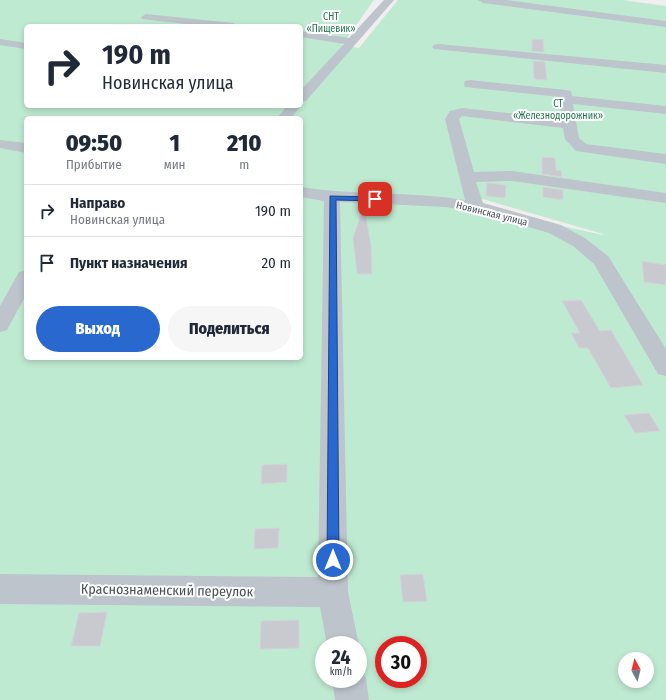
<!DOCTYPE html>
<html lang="ru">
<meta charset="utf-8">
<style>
:root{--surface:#fff;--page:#f6f6f7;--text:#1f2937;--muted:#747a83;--line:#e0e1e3;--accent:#2969cf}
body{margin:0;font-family:"Fira Sans Condensed",sans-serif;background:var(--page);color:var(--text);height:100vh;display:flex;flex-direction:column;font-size:15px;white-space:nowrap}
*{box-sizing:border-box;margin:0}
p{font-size:13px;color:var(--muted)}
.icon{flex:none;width:22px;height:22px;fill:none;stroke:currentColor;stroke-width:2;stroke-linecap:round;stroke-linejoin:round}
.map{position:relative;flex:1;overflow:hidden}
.drawer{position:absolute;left:24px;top:116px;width:279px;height:244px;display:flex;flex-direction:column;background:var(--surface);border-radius:6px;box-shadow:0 2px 6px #0003}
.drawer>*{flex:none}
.top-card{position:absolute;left:24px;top:24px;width:279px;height:84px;border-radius:6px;box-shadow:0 2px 6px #0003;background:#fff;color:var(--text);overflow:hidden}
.needle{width:26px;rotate:353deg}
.tools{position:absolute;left:618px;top:652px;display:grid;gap:8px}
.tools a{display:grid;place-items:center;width:36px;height:36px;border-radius:50%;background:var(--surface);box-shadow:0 2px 6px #0003;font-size:20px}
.speed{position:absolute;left:315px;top:636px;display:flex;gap:8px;font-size:20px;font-weight:700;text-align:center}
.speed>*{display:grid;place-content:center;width:52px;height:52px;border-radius:50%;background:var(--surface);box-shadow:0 2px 6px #0003;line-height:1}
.speed small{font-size:10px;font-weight:400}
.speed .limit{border:6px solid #d22;background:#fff;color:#111}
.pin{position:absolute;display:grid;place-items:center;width:34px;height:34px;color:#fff;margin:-17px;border-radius:8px;box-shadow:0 2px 6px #0006}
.me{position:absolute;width:44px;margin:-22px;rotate:0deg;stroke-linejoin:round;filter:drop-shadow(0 0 3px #0008)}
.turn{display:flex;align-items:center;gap:14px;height:84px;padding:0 12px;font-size:18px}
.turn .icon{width:52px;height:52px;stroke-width:2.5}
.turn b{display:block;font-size:28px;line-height:34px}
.eta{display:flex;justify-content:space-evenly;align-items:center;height:68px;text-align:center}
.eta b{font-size:24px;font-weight:800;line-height:28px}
.button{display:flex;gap:8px;margin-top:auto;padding:8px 12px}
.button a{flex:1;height:46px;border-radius:24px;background:var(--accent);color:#fff;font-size:16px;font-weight:800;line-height:46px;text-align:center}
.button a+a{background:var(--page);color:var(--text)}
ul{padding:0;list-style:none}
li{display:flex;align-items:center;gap:12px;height:52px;padding:0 12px;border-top:1px solid var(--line)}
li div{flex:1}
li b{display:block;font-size:15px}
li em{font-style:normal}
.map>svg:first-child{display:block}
</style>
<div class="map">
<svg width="666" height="700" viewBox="0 0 666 700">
<rect width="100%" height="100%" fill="#f0eeee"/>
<!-- green -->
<path fill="#bfead2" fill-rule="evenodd" d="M0 0H374L342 45 359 48 398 0H622L666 6V700H0ZM26 26H301V106H26ZM26 118H301V358H26ZM472 196 603 234V235L475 207ZM324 645H358V679H324ZM384 645H418V679H384ZM625 659H647V681H625Z"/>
<!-- building -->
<g fill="#c9cad0" stroke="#d2d4d9">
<path d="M543 39 544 52 532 51V40Z"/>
<path d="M533 61 545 62 547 80 534 79Z"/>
<path d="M542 157 555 158 556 170 561 171 562 177 542 174Z"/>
<path d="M487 183 506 185 505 198 486 196Z"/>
<path d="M543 187 563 190V200L543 197Z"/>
<path d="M364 205 371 246 372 274H357L353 238Z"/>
<path d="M642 261 666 265V285L644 282Z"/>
<path d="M581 300 600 331 611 330 643 385 611 388 588 348H579L571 333H580L562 301Z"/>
<path d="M649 413 660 431 635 433 624 415Z"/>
<path d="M287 464V482L261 484 262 465Z"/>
<path d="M279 528 278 548 254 549 255 529Z"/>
<path d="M423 574 427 601 403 602 400 575Z"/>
<path d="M107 612 100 646H71L79 613Z"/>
<path d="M299 620V648L260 649 261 621Z"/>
</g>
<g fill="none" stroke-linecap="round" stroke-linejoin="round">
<!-- minor -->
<g fill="#bdc4cc" fill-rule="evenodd">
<path d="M384 0H394L306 101 301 102V90L344 44 301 37V31L349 38Z"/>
<path d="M478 0H506L666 21V27L483 3Z"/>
<path d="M146 14 233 23 238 26H202L142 19 141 17Z"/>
<path d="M0 39 26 43V49L0 45Z"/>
<path d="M438 44 666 65V73L434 49 432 47 434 45Z"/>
<path d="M470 80 566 90 571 91 572 96 666 106V114L573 104 579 138 586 144 666 154V164L576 151 565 139 563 128 462 116 459 119 474 172 512 171 666 193V203L512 181 476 182 483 203 561 225 585 238 608 256 666 349V376L658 374 594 264 573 246 549 233 488 215 446 207 340 202 348 592 359 645 358 648V645H327L320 607 0 604V574L318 577 324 201 301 197V187C355 196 411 191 465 200L445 119 450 111 462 108 561 119 560 97 465 87 464 84 465 81Z"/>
<path d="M287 106H301L291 118H277Z"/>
<path d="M0 140 26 143V153L0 148Z"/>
<path d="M26 270V295L7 330 0 332V306L19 272Z"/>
<path d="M358 666 361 667 366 679 369 700H335L332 679H358Z"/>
</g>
</g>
<!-- route -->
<path fill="#2969cf" stroke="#1b4487" d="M330 196 375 197 378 199 375 201 336 200 339 560 338 564 333 566 329 564 327 560Z"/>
<g text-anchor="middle" stroke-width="4" stroke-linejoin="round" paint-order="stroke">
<!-- far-park labels -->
<g font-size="10" fill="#1f744e" stroke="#fff">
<text x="331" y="20">СНТ<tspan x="331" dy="12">«Пищевик»</tspan></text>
<text x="558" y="107">СТ<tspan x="558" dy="12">«Железнодорожник»</tspan></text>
</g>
<!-- far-street labels -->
<g font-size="10" fill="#485059" stroke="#fff">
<text transform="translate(492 213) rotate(14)" y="4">Новинская улица</text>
</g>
<!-- near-street labels -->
<g font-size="14" fill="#485059" stroke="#fff">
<text transform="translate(167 590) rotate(1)" y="5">Краснознаменский переулок</text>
</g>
</g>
</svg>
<div class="tools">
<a><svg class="needle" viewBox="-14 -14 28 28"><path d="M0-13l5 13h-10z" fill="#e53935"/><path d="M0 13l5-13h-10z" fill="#747a83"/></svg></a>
</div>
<div class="speed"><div>24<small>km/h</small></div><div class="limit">30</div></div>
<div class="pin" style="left:375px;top:199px;background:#d93025"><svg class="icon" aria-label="arrive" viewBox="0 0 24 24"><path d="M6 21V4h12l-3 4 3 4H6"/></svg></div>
<svg class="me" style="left:333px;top:560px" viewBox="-20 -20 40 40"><circle r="17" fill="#2969cf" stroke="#fff" stroke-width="3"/><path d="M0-11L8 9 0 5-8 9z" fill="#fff"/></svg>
<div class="top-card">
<div class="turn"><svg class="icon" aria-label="right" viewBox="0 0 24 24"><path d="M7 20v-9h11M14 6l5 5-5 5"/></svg><div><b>190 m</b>Новинская улица</div></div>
</div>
<section class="drawer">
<div class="eta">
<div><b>09:50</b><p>Прибытие</p></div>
<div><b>1</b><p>мин</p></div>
<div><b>210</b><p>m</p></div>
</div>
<ul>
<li><svg class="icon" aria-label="right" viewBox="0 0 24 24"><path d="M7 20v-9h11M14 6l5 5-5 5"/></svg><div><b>Направо</b><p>Новинская улица</p></div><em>190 m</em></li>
<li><svg class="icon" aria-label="arrive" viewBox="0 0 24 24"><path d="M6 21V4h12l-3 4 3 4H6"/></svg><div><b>Пункт назначения</b></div><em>20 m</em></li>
</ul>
<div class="button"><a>Выход</a><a>Поделиться</a></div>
</section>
</div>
